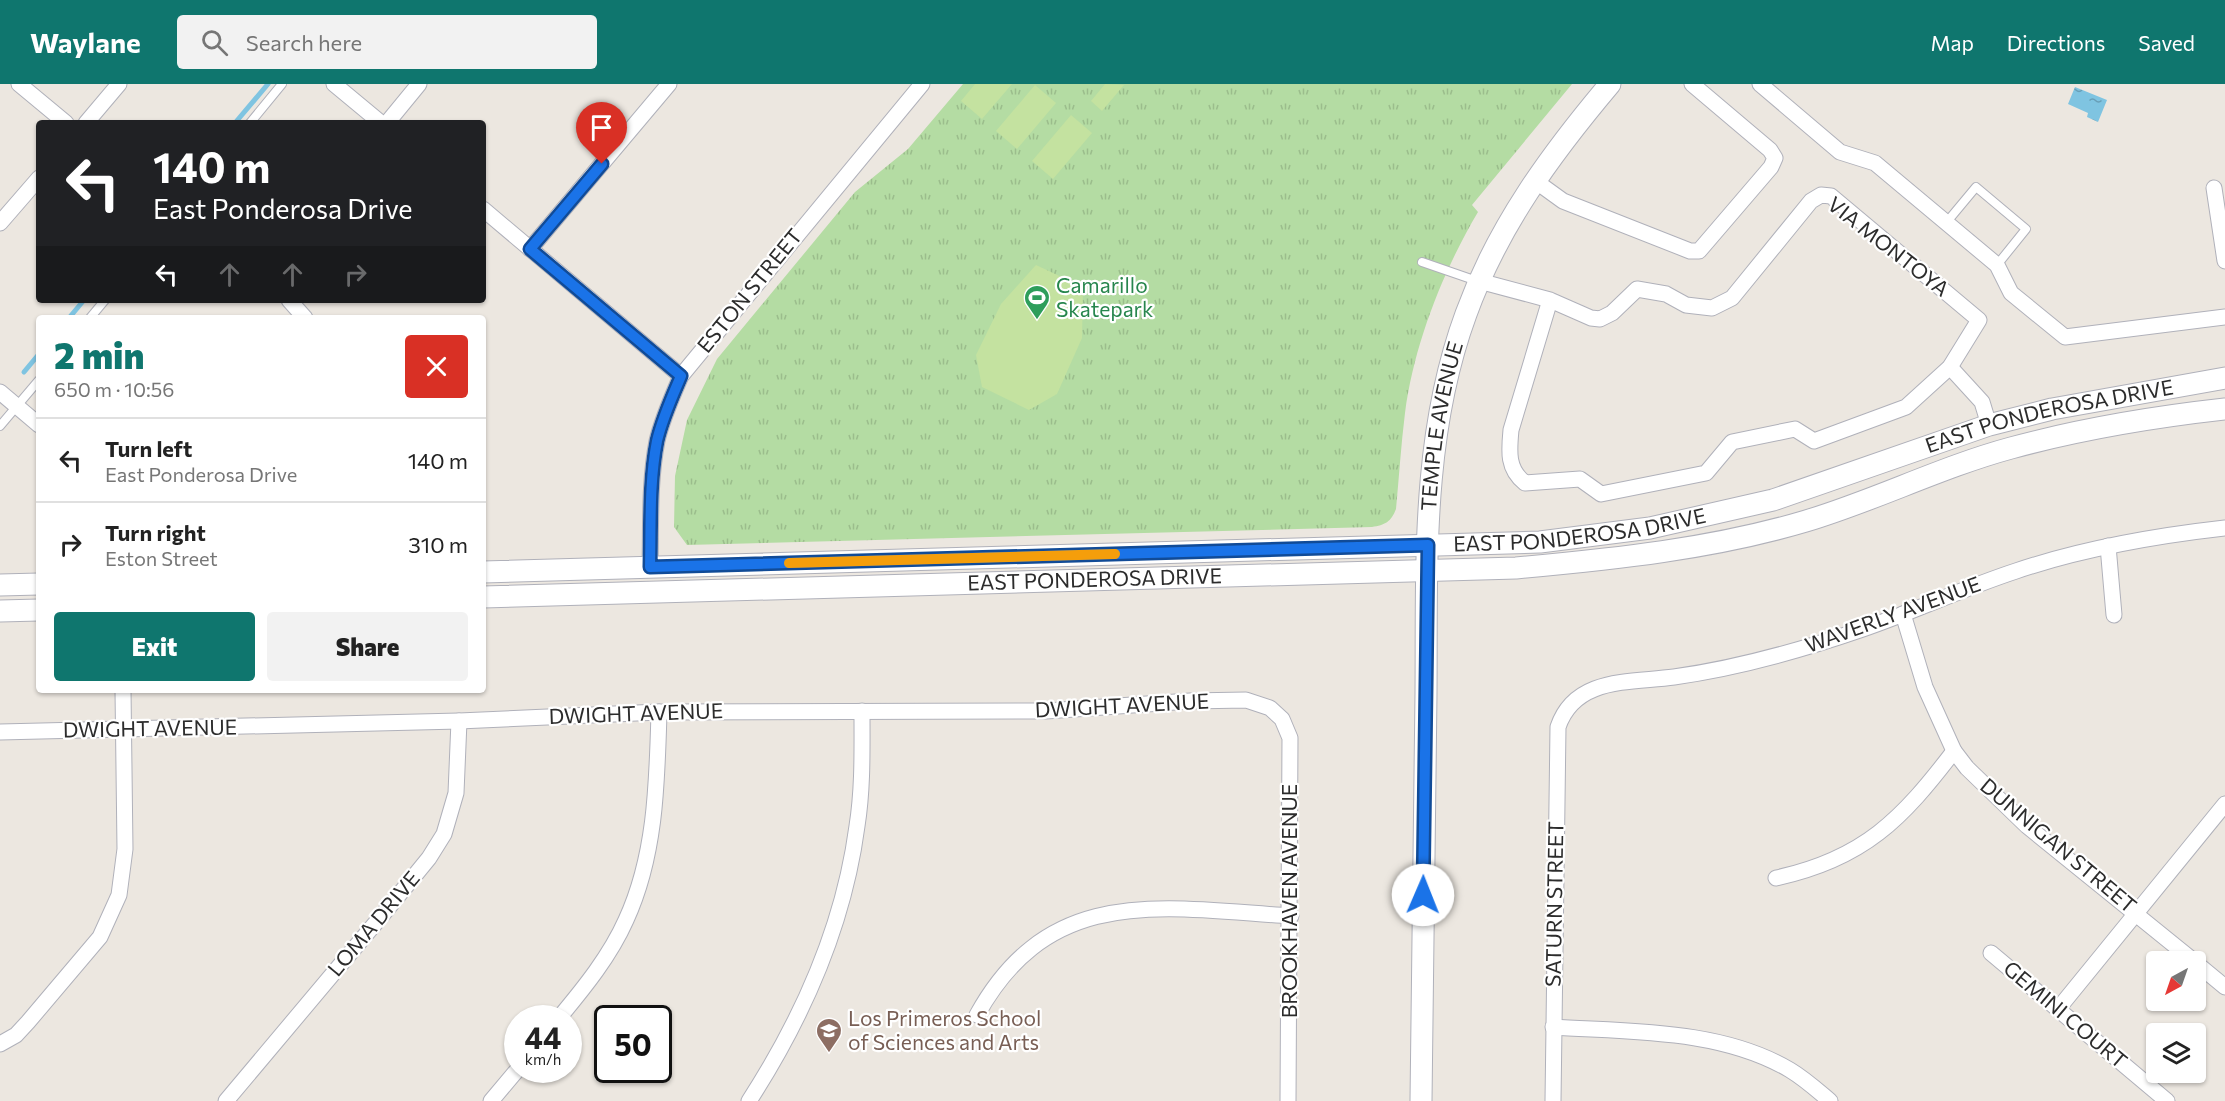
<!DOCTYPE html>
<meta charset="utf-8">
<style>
:root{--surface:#fff;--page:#f2f2f2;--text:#222;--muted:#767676;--line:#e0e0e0;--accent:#0f766e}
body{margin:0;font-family:Commissioner,sans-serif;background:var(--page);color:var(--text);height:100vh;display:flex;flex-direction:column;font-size:22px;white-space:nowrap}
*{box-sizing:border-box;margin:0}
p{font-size:20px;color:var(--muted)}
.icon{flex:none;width:33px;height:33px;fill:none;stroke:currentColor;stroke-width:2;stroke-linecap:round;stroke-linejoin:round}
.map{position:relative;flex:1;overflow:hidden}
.side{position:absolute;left:36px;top:231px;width:450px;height:378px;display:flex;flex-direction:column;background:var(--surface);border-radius:6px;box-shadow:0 2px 4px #0004}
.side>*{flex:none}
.guide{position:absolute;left:36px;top:36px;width:450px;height:183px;border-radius:6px;box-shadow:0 2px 4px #0004;background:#202124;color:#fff;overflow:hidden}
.needle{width:39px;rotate:220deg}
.controls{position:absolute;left:2146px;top:867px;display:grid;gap:12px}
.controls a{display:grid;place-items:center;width:60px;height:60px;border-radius:6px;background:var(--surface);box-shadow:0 2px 4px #0004;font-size:30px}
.speed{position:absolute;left:504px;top:921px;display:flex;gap:12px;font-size:30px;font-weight:700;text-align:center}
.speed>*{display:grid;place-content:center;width:78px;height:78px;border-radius:50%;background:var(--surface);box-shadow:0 2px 4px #0004;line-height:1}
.speed small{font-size:15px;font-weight:400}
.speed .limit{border:3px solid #111;border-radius:9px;background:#fff;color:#111}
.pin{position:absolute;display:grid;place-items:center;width:51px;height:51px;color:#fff;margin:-62px -26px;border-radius:50% 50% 50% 0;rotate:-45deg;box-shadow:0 0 6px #0007}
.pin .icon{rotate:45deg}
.me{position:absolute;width:66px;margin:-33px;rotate:1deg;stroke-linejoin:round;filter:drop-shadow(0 0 4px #0008)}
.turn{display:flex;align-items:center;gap:21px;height:126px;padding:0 18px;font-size:27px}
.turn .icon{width:78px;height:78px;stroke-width:2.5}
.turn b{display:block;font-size:42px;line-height:51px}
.lanes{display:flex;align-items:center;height:57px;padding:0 18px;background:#0003;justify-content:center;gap:30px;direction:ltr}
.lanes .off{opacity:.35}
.round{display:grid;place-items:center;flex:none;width:63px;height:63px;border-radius:6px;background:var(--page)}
.head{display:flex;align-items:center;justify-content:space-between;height:102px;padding:0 18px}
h1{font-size:36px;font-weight:800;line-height:45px;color:var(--accent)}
.button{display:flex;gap:12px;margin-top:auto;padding:12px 18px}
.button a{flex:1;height:69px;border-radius:6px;background:var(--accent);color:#fff;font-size:24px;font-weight:800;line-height:69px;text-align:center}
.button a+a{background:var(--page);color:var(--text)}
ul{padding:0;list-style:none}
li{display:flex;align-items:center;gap:18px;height:84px;padding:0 18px;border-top:2px solid var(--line)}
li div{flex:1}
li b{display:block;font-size:22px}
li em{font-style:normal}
header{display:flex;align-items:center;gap:36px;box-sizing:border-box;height:84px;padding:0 30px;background:var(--accent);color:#fff}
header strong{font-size:28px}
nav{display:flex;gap:33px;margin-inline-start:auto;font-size:21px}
.search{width:420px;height:54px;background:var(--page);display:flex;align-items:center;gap:15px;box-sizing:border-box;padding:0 21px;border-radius:6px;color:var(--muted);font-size:22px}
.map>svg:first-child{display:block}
</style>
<header>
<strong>Waylane</strong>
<div class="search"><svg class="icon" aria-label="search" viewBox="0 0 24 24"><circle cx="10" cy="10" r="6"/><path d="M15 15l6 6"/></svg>Search here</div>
<nav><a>Map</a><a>Directions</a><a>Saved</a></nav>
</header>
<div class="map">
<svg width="2225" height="1017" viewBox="0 0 2225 1017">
<defs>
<pattern id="park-tufts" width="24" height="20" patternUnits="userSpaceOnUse" patternTransform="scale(1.5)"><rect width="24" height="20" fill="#b4dca3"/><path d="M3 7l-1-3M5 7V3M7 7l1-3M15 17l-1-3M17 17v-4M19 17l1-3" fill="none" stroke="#9bbd8c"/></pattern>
<pattern id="water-ripples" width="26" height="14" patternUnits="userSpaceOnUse" patternTransform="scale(1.5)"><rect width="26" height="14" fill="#7fc4e1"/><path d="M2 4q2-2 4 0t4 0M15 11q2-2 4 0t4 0" fill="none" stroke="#689fb7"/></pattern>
</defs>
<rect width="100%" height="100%" fill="#ece7e0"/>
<!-- park -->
<path fill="url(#park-tufts)" d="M963 0H1572L1472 121 1478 128C1443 187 1414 260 1405 329 1401 361 1399 393 1396 425 1391 438 1385 441 1372 443L687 461 674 443 675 392 687 336 717 275 855 108 908 65Z"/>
<!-- pitch -->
<g fill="#c4e2a0">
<path d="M975 0H1012L982 35 961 17Z"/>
<path d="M1105 0 1124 1 1102 27 1091 17Z"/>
<path d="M1035 1 1056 19 1017 65 996 47Z"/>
<path d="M1071 31 1092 49 1053 95 1032 77Z"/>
<path d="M1036 181 1083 203 1082 254 1057 310 1029 326 982 303 976 271 1001 220Z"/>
</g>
<!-- water -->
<path fill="url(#water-ripples)" d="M2075 3 2107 16 2098 38 2087 33 2088 29 2068 20Z"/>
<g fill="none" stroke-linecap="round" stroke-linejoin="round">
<!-- stream -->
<g stroke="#7fc4e1" stroke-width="5">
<path d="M235 39 268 0"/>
<path d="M69 234 84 216"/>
<path d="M24 288 39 270"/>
</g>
<defs>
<g id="service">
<path d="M250 39 282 0"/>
<path d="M1946 139 1976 103 2026 145 1997 181"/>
<path d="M1422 178 1477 197"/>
<path d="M90 234 105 216"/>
<path d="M0 342 39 296"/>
</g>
<g id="minor">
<path d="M19 0 66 39"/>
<path d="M334 0 381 39"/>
<path d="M1760 0 1840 68 1875 79 1997 181 2011 209 2065 253 2225 233"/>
<path d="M86 39 119 0"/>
<path d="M387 39 419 0"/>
<path d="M1534 96 1563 117 1690 167H1699L1771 83 1775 74 1770 66 1692 0"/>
<path d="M2214 104 2225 177"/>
<path d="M483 125 681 292"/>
<path d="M0 139 39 94"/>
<path d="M530 165 669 0"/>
<path d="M1479 197 1550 216 1591 234 1600 235 1612 229 1637 205 1666 210 1686 221 1712 224 1732 214 1811 117 1821 111 1831 112 1979 236 1950 283 1906 323 1814 357 1795 345 1732 358 1706 389 1601 410 1580 395 1525 399C1507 385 1509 367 1511 346L1550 216"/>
<path d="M289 216 305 234"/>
<path d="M1950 283 1982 318 1989 341"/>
<path d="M0 308 39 341"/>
<path d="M2108 462 2114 531"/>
<path d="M650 483C651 441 649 398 657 357 662 335 672 313 681 292L922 0"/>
<path d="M1903 530 1925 603 1954 667 1967 684 2027 742 2195 878"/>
<path d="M0 648 459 637 659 628 1046 627 1190 617 1246 616 1270 624 1282 635 1290 654 1288 1017"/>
<path d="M1776 794C1864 775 1902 735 1954 667"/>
<path d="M1991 869 2167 1017"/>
<path d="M2196 879 2225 903"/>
<path d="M2058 925 2225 720"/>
<path d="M977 931C1050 799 1162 824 1291 832"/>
<path d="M559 934C584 904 610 872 626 836 656 771 657 698 659 628"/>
<path d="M1553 943C1631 948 1721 945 1790 986 1805 995 1817 1006 1830 1017"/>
<path d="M0 960 16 951 28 938 100 853 119 811 125 765 123 606"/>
<path d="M226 1017 389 823 429 774 444 750 456 709 459 637"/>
<path d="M491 1017 518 985"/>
<path d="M749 1017C802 935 844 840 857 742 863 704 862 665 862 627"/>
<path d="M1553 1017 1558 643C1575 593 1629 599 1674 593 1738 584 1802 566 1863 545 1915 527 1964 504 2016 487 2084 464 2154 452 2225 444"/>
</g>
<g id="secondary">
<path id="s1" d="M483 488 1540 458 1650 444 1773 416 1989 341 2052 325 2225 294"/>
<path d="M0 501 39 500"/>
<path id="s2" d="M483 513 1516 484C1614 475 1712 465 1806 437 1876 416 1941 383 2011 364 2081 345 2153 333 2225 325"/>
<path d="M0 527 39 526"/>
<path id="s3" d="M1421 1017C1423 881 1424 746 1426 610 1427 482 1421 352 1466 230 1498 142 1551 70 1610 0"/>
</g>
</defs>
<!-- service casing -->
<use href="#service" stroke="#b0b1ba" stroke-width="10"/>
<!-- minor casing -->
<use href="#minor" stroke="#b0b1ba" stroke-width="17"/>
<!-- secondary casing -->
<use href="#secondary" stroke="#b0b1ba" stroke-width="23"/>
<!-- service -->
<use href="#service" stroke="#fff" stroke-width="8"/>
<!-- minor -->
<use href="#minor" stroke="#fff" stroke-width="15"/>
<!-- secondary -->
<use href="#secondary" stroke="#fff" stroke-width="21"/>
</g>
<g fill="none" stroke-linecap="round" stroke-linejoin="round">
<defs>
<path id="route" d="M602 80 530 165 681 292C672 313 662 335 657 357 649 398 651 441 650 483L1428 461 1423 811"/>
</defs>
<!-- route casing -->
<use href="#route" stroke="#114b97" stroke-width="15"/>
<!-- route -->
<use href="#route" stroke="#1a73e8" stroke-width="10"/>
<!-- slow -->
<path stroke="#f59e0b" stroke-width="10" d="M789 479 1115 470"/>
</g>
<!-- icons -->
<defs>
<symbol id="stadium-pin" viewBox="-11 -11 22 30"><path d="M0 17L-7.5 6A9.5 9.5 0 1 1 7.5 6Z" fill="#2e9e5b" stroke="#fff"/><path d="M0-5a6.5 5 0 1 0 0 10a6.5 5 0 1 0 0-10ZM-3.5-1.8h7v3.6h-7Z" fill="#fff"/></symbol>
<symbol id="school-pin" viewBox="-11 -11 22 30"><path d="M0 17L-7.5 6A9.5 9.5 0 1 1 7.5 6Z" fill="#8d6e63" stroke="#fff"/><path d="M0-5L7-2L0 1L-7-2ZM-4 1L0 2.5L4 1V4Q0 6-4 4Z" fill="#fff"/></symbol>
</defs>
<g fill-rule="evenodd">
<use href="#stadium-pin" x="1022" y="199" width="30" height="40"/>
<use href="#school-pin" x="814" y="932" width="30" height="40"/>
</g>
<g text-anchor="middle" stroke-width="4.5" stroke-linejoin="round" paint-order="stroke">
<!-- street labels -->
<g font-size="21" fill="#2c2c2c" stroke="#fff">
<text transform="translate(1888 163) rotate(38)" y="7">VIA MONTOYA</text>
<text transform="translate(750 207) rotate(-51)" y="7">ESTON STREET</text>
<text dy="7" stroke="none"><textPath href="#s1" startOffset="1584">EAST PONDEROSA DRIVE</textPath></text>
<text dy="7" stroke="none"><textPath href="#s3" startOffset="676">TEMPLE AVENUE</textPath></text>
<text dy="7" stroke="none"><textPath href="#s1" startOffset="1098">EAST PONDEROSA DRIVE</textPath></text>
<text dy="7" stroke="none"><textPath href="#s2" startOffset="612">EAST PONDEROSA DRIVE</textPath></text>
<text transform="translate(1893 531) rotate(-20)" y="7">WAVERLY AVENUE</text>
<text transform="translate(1122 622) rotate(-3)" y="7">DWIGHT AVENUE</text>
<text transform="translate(636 630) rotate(-2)" y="7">DWIGHT AVENUE</text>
<text transform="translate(150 645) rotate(-1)" y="7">DWIGHT AVENUE</text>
<text transform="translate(2058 762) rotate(40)" y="7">DUNNIGAN STREET</text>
<text transform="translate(1290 817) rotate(-90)" y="7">BROOKHAVEN AVENUE</text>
<text transform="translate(1555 820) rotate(-89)" y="7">SATURN STREET</text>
<text transform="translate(374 840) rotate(-50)" y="7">LOMA DRIVE</text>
<text transform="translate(2065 931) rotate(40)" y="7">GEMINI COURT</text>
</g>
<!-- leisure labels -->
<g font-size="21" fill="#27864d" stroke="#fff" text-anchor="start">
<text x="1056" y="209">Camarillo<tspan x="1056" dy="24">Skatepark</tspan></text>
</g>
<!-- education labels -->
<g font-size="21" fill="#785e54" stroke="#fff" text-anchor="start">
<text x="848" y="942">Los Primeros School<tspan x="848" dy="24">of Sciences and Arts</tspan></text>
</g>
</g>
</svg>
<div class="controls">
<a><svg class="needle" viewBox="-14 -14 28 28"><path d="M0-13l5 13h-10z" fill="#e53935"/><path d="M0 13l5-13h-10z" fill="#767676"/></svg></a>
<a><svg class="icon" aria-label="layers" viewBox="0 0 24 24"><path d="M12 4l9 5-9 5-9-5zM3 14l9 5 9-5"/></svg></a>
</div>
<div class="speed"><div>44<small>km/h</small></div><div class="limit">50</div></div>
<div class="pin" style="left:602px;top:80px;background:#d93025"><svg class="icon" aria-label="arrive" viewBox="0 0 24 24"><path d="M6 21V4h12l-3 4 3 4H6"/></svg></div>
<svg class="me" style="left:1423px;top:811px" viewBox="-20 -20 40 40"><circle r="19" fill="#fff"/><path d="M0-13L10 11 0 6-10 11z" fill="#1a73e8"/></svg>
<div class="guide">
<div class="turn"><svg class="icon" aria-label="left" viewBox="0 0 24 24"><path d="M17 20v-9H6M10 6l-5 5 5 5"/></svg><div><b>140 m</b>East Ponderosa Drive</div></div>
<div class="lanes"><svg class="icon" aria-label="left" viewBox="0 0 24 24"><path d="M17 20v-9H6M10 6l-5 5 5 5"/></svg><svg class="icon off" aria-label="ahead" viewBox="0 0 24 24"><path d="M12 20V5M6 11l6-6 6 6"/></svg><svg class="icon off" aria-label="ahead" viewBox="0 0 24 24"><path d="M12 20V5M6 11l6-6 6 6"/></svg><svg class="icon off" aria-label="right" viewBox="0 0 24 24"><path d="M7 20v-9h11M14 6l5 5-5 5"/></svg></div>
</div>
<section class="side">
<div class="head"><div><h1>2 min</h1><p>650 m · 10:56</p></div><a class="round" style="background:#d93025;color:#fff"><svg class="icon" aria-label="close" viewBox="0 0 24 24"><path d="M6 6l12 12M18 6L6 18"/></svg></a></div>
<ul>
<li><svg class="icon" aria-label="left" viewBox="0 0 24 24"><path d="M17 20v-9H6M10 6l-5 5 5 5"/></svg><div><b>Turn left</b><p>East Ponderosa Drive</p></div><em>140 m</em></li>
<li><svg class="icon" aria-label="right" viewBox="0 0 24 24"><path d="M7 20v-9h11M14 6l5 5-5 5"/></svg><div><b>Turn right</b><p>Eston Street</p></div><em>310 m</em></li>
</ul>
<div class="button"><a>Exit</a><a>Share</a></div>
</section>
</div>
